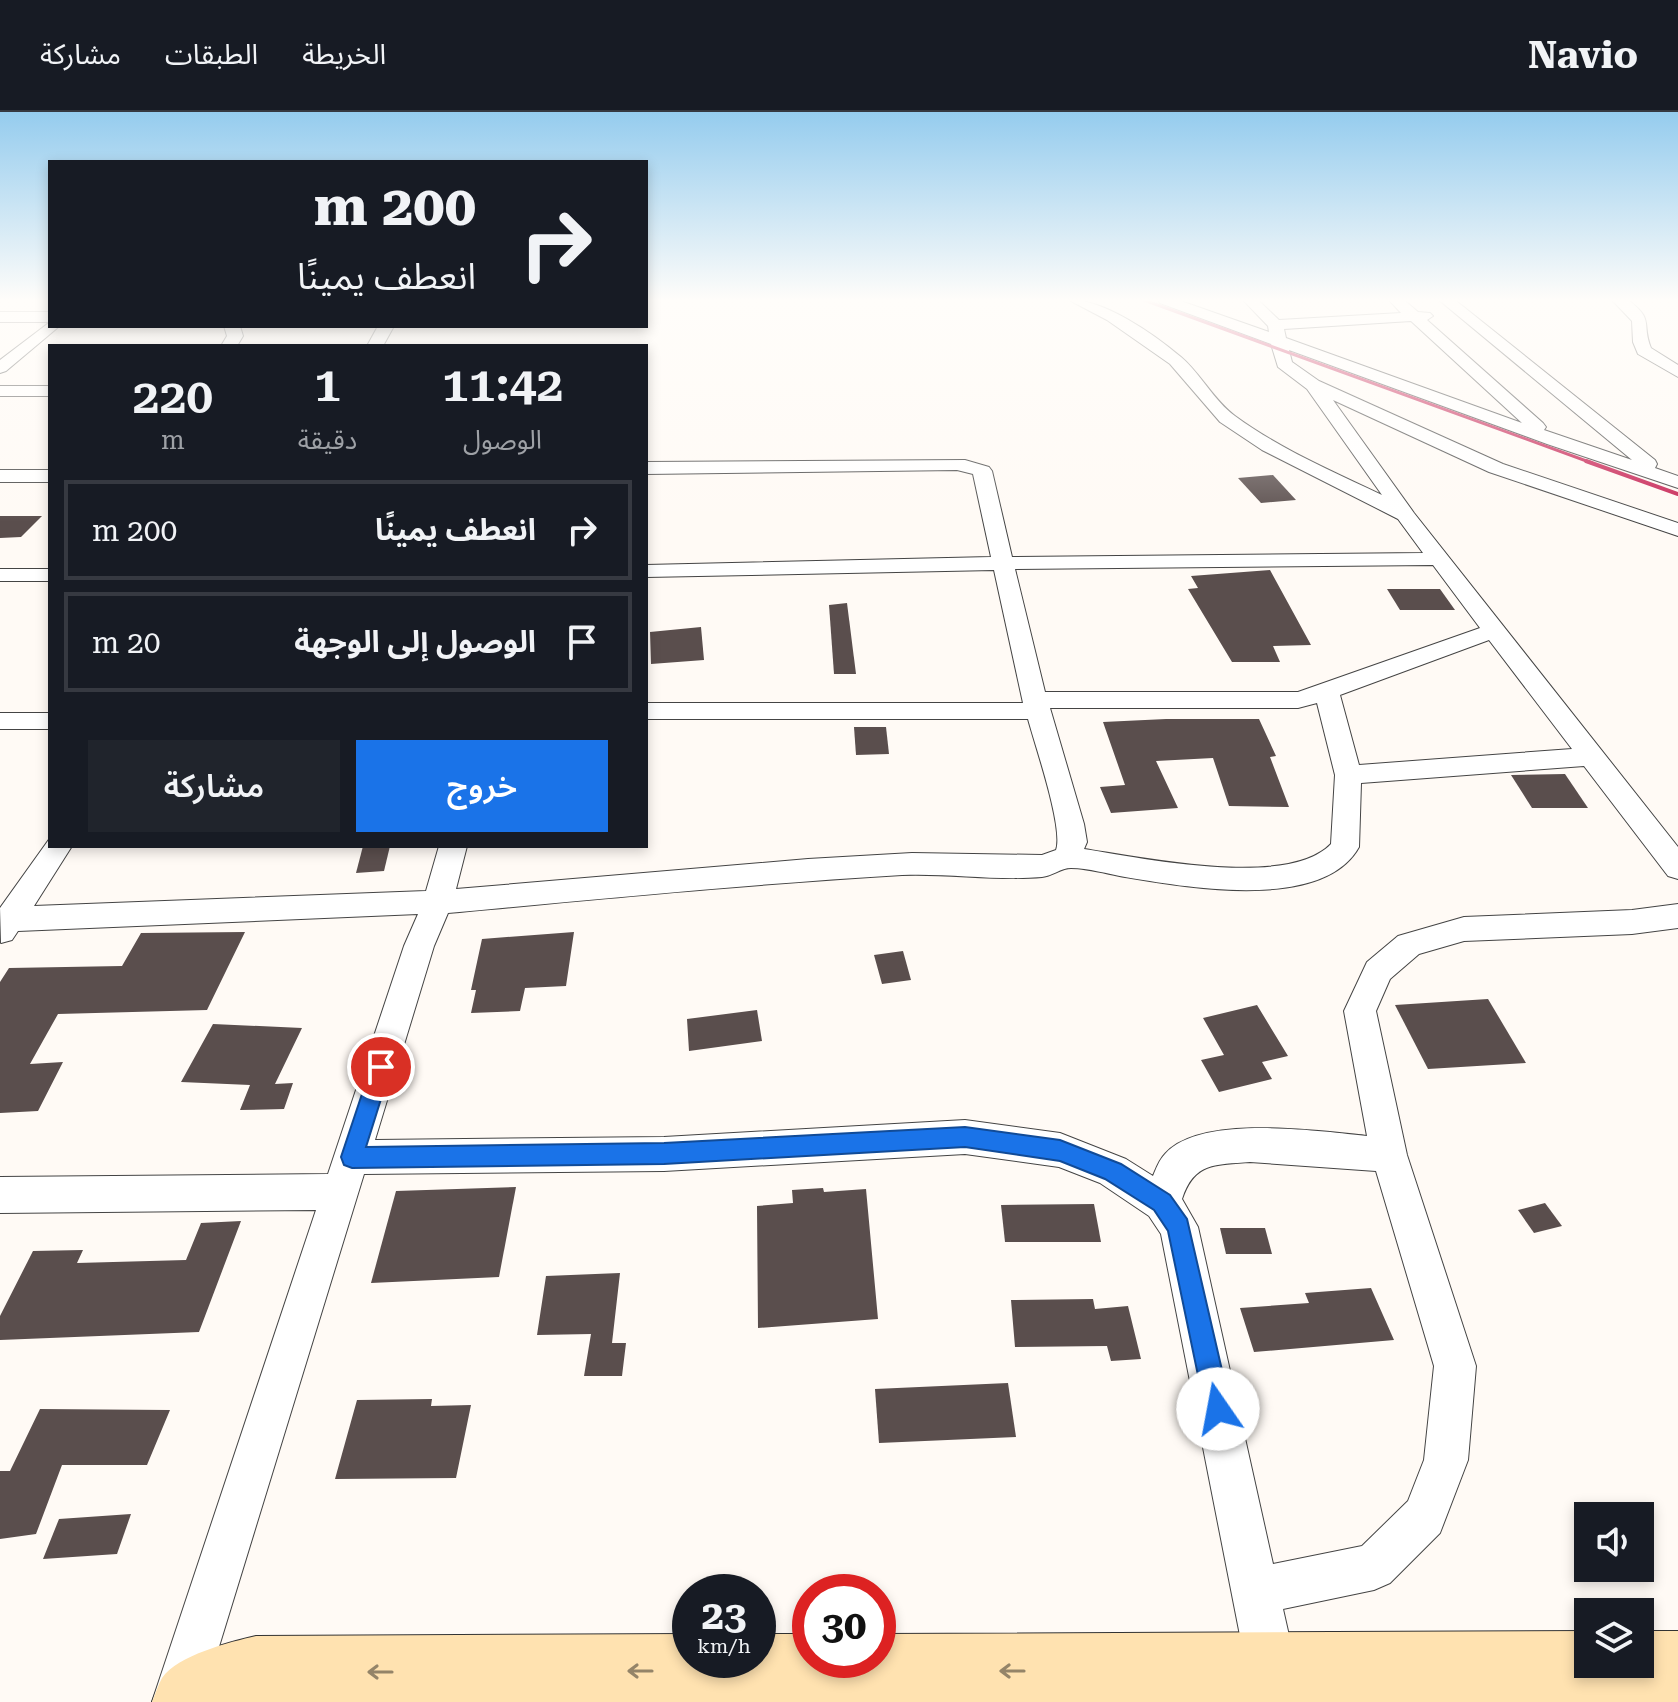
<!DOCTYPE html>
<html lang="ar">
<meta charset="utf-8">
<style>
:root{--surface:#171b24;--page:#20242c;--text:#f1f3f6;--muted:#9ea1a6;--line:#363941;--accent:#1a73e8}
body{margin:0;font-family:"Roboto Serif","Noto Sans Arabic",serif;background:var(--page);color:var(--text);direction:rtl;height:100vh;display:flex;flex-direction:column;font-size:30px;white-space:nowrap}
*{box-sizing:border-box;margin:0}
p{font-size:26px;color:var(--muted)}
.icon{flex:none;width:44px;height:44px;fill:none;stroke:currentColor;stroke-width:2;stroke-linecap:round;stroke-linejoin:round}
.map{position:relative;flex:1;overflow:hidden;direction:ltr}
.drawer{position:absolute;left:48px;top:232px;width:600px;height:504px;display:flex;flex-direction:column;background:var(--surface);border-radius:0px;box-shadow:0 4px 12px #0003;direction:rtl}
.drawer>*{flex:none}
.hud{position:absolute;left:48px;top:48px;width:600px;height:168px;border-radius:0px;box-shadow:0 4px 12px #0003;direction:rtl;background:#171b24;color:var(--text);overflow:hidden}
.buttons{position:absolute;left:1574px;top:1390px;display:grid;gap:16px}
.buttons a{display:grid;place-items:center;width:80px;height:80px;border-radius:0px;background:var(--surface);box-shadow:0 4px 12px #0003;font-size:40px}
.speed{position:absolute;left:672px;top:1462px;display:flex;gap:16px;font-size:40px;font-weight:700;text-align:center}
.speed>*{display:grid;place-content:center;width:104px;height:104px;border-radius:50%;background:var(--surface);box-shadow:0 4px 12px #0003;line-height:1}
.speed small{font-size:20px;font-weight:400}
.speed .limit{border:12px solid #d22;background:#fff;color:#111}
.pin{position:absolute;display:grid;place-items:center;width:68px;height:68px;color:#fff;margin:-34px;border:4px solid #fff;border-radius:50%;box-shadow:0 2px 8px #0007}
.me{position:absolute;width:88px;margin:-44px;rotate:348deg;stroke-linejoin:round;filter:drop-shadow(0 0 6px #0008)}
.turn{display:flex;align-items:center;gap:28px;height:168px;padding:0 40px;font-size:36px}
.turn .icon{width:104px;height:104px;stroke-width:2.5}
.turn b{display:block;font-size:56px;line-height:68px}
.eta{display:flex;justify-content:space-evenly;align-items:center;height:136px;text-align:center}
.eta b{font-size:48px;font-weight:600;line-height:56px}
.cta{display:flex;gap:16px;margin-top:auto;padding:16px 40px}
.cta a{flex:1;height:92px;border-radius:0px;background:var(--accent);color:#fff;font-size:32px;font-weight:600;line-height:92px;text-align:center}
.cta a+a{background:var(--page);color:var(--text)}
ul{padding:0;list-style:none}
li{display:flex;align-items:center;gap:24px;height:100px;margin:0 16px 12px;padding:0 24px;border:4px solid var(--line);border-radius:0px}
li div{flex:1}
li b{display:block;font-size:30px}
li em{font-style:normal}
header{display:flex;align-items:center;gap:48px;box-sizing:border-box;height:112px;padding:0 40px;background:var(--surface);border-bottom:2px solid var(--line)}
header strong{font-size:38px}
nav{display:flex;gap:44px;margin-inline-start:auto;font-size:28px}
.map>svg:first-child{display:block}
</style>
<header>
<strong>Navio</strong>
<nav><a>الخريطة</a><a>الطبقات</a><a>مشاركة</a></nav>
</header>
<div class="map">
<svg width="1678" height="1590" viewBox="0 0 1678 1590">
<rect width="100%" height="100%" fill="#fffaf5"/>
<!-- building -->
<g fill="#5a4e4d">
<path d="M1273 363 1296 388 1261 391 1238 366Z"/>
<path d="M0 404H42L21 425 0 426Z"/>
<path d="M1270 458 1311 533 1273 534 1280 550H1232L1188 477 1198 476 1191 464Z"/>
<path d="M1387 477H1440L1455 498H1400Z"/>
<path d="M847 491 856 562H834L829 493Z"/>
<path d="M701 515 704 548 651 552 650 520Z"/>
<path d="M1166 607H1259L1276 644 1270 645 1289 695 1229 694 1213 646 1156 649 1178 696 1111 701 1100 675 1125 673 1103 610Z"/>
<path d="M854 615H886L889 642 856 643Z"/>
<path d="M1565 662 1588 696H1532L1511 663Z"/>
<path d="M363 734H390L384 759 356 761Z"/>
<path d="M245 820 207 898 58 902 30 952 63 950 38 999 0 1001V870L9 856 122 854 141 821Z"/>
<path d="M574 820 566 874 525 876 520 899 471 901 476 878H471L482 827Z"/>
<path d="M903 839 911 868 882 872 874 843Z"/>
<path d="M1488 887 1526 951 1428 957 1395 893Z"/>
<path d="M1257 893 1288 944 1262 950 1272 967 1219 980 1201 948 1224 943 1203 906Z"/>
<path d="M757 898 762 929 689 939 687 907Z"/>
<path d="M213 912 302 916 275 972 293 971 284 997 240 998 250 973 181 970Z"/>
<path d="M516 1075 499 1165 371 1171 396 1079Z"/>
<path d="M823 1076 824 1080 866 1077 878 1207 758 1216 757 1094 793 1091 792 1078Z"/>
<path d="M1545 1091 1562 1114 1534 1121 1518 1098Z"/>
<path d="M1094 1092 1101 1130H1005L1001 1093Z"/>
<path d="M241 1109 199 1220 0 1228V1204L33 1139 83 1138 77 1151 186 1148 201 1111Z"/>
<path d="M1220 1116H1265L1272 1142H1226Z"/>
<path d="M620 1161 612 1231H626L622 1264H584L591 1222 537 1223 546 1164Z"/>
<path d="M1371 1176 1394 1228 1254 1240 1240 1196 1309 1191 1305 1181Z"/>
<path d="M1093 1187 1095 1197 1128 1194 1141 1247 1111 1249 1107 1234 1015 1235 1011 1188Z"/>
<path d="M1008 1271 1016 1325 879 1331 875 1277Z"/>
<path d="M432 1287 431 1294 471 1293 456 1366 335 1367 357 1288Z"/>
<path d="M40 1297 170 1298 147 1353H62L36 1422 0 1427V1359H10Z"/>
<path d="M131 1402 117 1442 43 1447 59 1407Z"/>
</g>
<g fill="none" stroke-linecap="round" stroke-linejoin="round">
<defs>
<g id="street">
<path d="M1069 188C1103 186 1155 223 1181 245 1201 262 1214 289 1235 304 1280 337 1332 359 1382 383L1307 277 1278 255 1271 232 1160 191 1158 188H1178L1269 220 1268 214 1243 188H1258L1279 208 1401 201 1389 188H1404L1418 200 1430 201 1433 204 1427 208 1543 311 1546 315 1544 318 1632 348 1439 188H1455L1655 348 1657 352 1655 356 1678 364V376L1547 332 1289 238 1292 250 1319 269 1503 352 1678 411V424L1489 360 1333 288 1414 401 1678 735V767L1668 764 1584 654 1361 671 1359 735C1323 800 1185 775 1125 765 1108 762 1088 756 1071 756 1061 756 1052 764 1042 765 996 769 949 761 902 763 751 772 600 787 448 801L434 834 375 1028 664 1025 965 1008 1060 1021 1126 1047 1153 1064C1156 1057 1159 1048 1165 1042 1200 1002 1319 1019 1367 1024L1344 899 1367 850 1398 824 1464 805 1632 798 1678 792V816L1632 822 1464 829 1419 842 1390 867 1376 899 1407 1043 1476 1254 1468 1348 1440 1421 1390 1471 1374 1478 1283 1497 1297 1559 1289 1576 1272 1584 1255 1576 1247 1559 1161 1122 1149 1104 1100 1071 1059 1055 965 1042 664 1059 364 1062 202 1590H152L316 1098 0 1101V1065L328 1062 404 834 418 802 18 819 12 828 1 831 0 796 50 726V734H72L34 794 426 779 439 734H467L456 777 808 747 912 741 1042 743 1056 738C1064 717 1035 633 1028 607H646V591H1023L994 458 646 465V453L991 445 973 362 957 358 646 362V350L965 348 989 355 992 359 1012 445 1423 441 1398 407 1262 338 1220 310 1170 252 1107 208ZM1411 209 1522 311 1286 226 1284 217ZM1433 453 1480 516 1298 580H1045L1015 457ZM1489 528 1572 637 1359 653 1340 583ZM1317 591 1335 663 1331 732C1288 777 1142 746 1084 737L1087 730 1084 712 1050 596H1298ZM1250 1050 1376 1059 1434 1254 1424 1348 1408 1389 1362 1434 1273 1452 1198 1115 1182 1087C1194 1050 1215 1053 1250 1050Z"/>
<path d="M1612 188H1628C1655 208 1641 211 1651 236L1678 253V265L1638 242 1633 230 1632 209Z"/>
<rect x="0" y="200" width="50" height="10"/>
<path d="M50 210V214H59L56 217 6 259 0 261V248Z"/>
<path d="M224 214H240L243 224 237 234H221L227 224Z"/>
<path d="M378 214H394L383 234H367Z"/>
<rect x="0" y="274" width="50" height="10"/>
<rect x="0" y="358" width="50" height="12"/>
<rect x="0" y="457" width="50" height="12"/>
<rect x="0" y="601" width="50" height="16"/>
</g>
<path id="secondary" d="M1588 1519V1552H1640V1519H1678V1590H152C155 1583 158 1573 162 1566 178 1543 230 1530 256 1524L690 1522V1548H758V1522H810V1548H878V1522Z"/>
</defs>
<!-- street casing -->
<use href="#street" stroke="#444" stroke-width="2"/>
<!-- secondary casing -->
<use href="#secondary" stroke="#333" stroke-width="2"/>
<!-- street -->
<use href="#street" fill="#fff" fill-rule="evenodd"/>
<!-- secondary -->
<use href="#secondary" fill="#ffe2b0" fill-rule="evenodd"/>
<!-- rail-far1 -->
<path stroke="#c72354" stroke-width="3" d="M1144 188 1592 351"/>
<!-- rail -->
<path stroke="#c72354" stroke-width="4" d="M1586 349 1678 382"/>
</g>
<!-- one-way arrows -->
<defs><path id="oneway-shaft" d="M-6 0H5M1.5-3L5.5 0L1.5 3" fill="none" stroke-width="1.6" stroke-linecap="round" stroke-linejoin="round" transform="scale(2)"/></defs>
<g stroke="#948468">
<use href="#oneway-shaft" transform="translate(640 1559) rotate(180)"/>
<use href="#oneway-shaft" transform="translate(1012 1559) rotate(180)"/>
<use href="#oneway-shaft" transform="translate(380 1560) rotate(180)"/>
</g>
<!-- sky -->
<linearGradient id="sky" x2="0" y2="1"><stop stop-color="#95ccee"/><stop offset="0.46" stop-color="#fffdfa"/><stop offset="1" stop-color="#fffdfa" stop-opacity="0"/></linearGradient>
<rect width="1678" height="410" fill="url(#sky)"/>
<!-- route -->
<path fill="#1a73e8" stroke="#114b97" stroke-width="2" d="M381 946 388 948 391 955 366 1035 664 1031 965 1015 1060 1028 1121 1052 1170 1083 1187 1107 1231 1297 1227 1306 1218 1310 1209 1306 1205 1297 1168 1119 1154 1098 1105 1067 1060 1049 965 1035 664 1052 352 1056 344 1053 341 1045 371 955 374 948Z"/>
</svg>
<div class="buttons">
<a><svg class="icon" aria-label="sound" viewBox="0 0 24 24"><path d="M4 9h4l5-4v14l-5-4H4zM17 9q2 3 0 6"/></svg></a>
<a><svg class="icon" aria-label="layers" viewBox="0 0 24 24"><path d="M12 4l9 5-9 5-9-5zM3 14l9 5 9-5"/></svg></a>
</div>
<div class="speed"><div>23<small>km/h</small></div><div class="limit">30</div></div>
<div class="pin" style="left:381px;top:955px;background:#d93025"><svg class="icon" aria-label="arrive" viewBox="0 0 24 24"><path d="M6 21V4h12l-3 4 3 4H6"/></svg></div>
<svg class="me" style="left:1218px;top:1297px" viewBox="-20 -20 40 40"><circle r="19" fill="#fff"/><path d="M0-13L10 11 0 6-10 11z" fill="#1a73e8"/></svg>
<div class="hud">
<div class="turn"><svg class="icon" aria-label="right" viewBox="0 0 24 24"><path d="M7 20v-9h11M14 6l5 5-5 5"/></svg><div><b>200 m</b>انعطف يمينًا</div></div>
</div>
<section class="drawer">
<div class="eta">
<div><b>11:42</b><p>الوصول</p></div>
<div><b>1</b><p>دقيقة</p></div>
<div><b>220</b><p>m</p></div>
</div>
<ul>
<li><svg class="icon" aria-label="right" viewBox="0 0 24 24"><path d="M7 20v-9h11M14 6l5 5-5 5"/></svg><div><b>انعطف يمينًا</b></div><em>200 m</em></li>
<li><svg class="icon" aria-label="arrive" viewBox="0 0 24 24"><path d="M6 21V4h12l-3 4 3 4H6"/></svg><div><b>الوصول إلى الوجهة</b></div><em>20 m</em></li>
</ul>
<div class="cta"><a>خروج</a><a>مشاركة</a></div>
</section>
</div>
